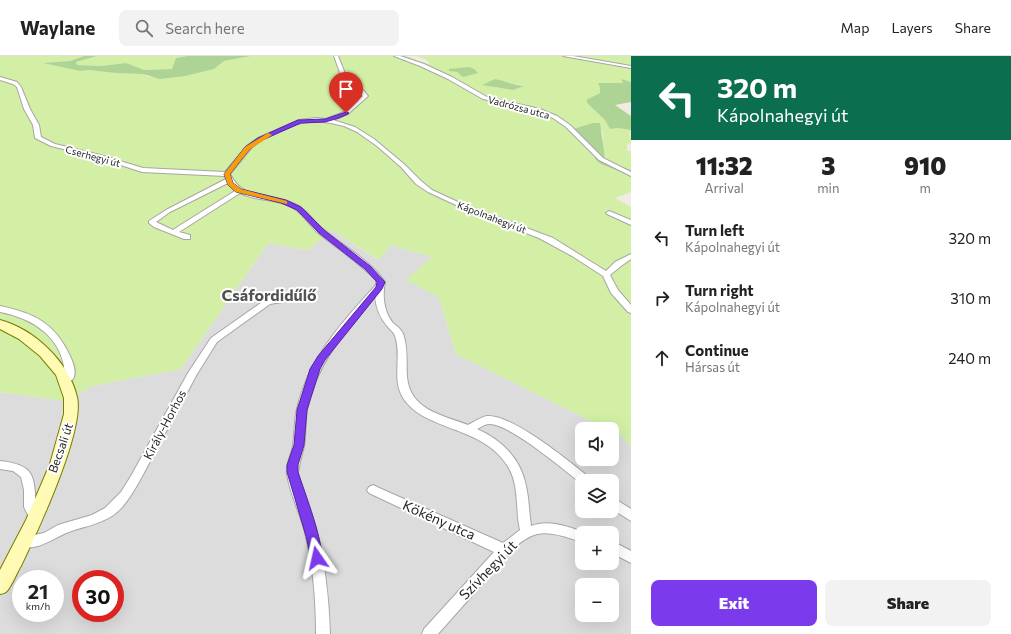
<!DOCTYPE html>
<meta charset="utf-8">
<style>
:root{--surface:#fff;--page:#f2f2f2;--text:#222;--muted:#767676;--line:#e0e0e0;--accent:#7c3aed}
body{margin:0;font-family:Commissioner,sans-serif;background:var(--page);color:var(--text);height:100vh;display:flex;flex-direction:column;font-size:15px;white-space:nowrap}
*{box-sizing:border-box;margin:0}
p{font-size:13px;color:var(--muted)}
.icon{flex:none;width:22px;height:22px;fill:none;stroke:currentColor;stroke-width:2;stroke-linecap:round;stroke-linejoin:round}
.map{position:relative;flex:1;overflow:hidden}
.drawer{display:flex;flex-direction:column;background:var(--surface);width:380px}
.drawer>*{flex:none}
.guide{background:#0b6e4f;color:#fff;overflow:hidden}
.fabs{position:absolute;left:575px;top:366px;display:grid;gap:8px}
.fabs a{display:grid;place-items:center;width:44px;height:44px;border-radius:8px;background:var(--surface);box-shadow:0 4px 16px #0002;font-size:20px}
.speed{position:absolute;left:12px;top:514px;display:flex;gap:8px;font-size:20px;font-weight:700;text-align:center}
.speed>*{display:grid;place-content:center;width:52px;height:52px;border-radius:50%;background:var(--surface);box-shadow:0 4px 16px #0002;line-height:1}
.speed small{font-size:10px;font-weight:400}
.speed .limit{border:6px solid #d22;background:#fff;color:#111}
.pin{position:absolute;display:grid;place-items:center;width:34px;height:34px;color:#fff;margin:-41px -17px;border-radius:50% 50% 50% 0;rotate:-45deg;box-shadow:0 0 4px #0007}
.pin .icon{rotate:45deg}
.me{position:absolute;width:44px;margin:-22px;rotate:349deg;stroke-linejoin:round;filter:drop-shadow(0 0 3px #0008)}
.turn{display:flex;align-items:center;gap:14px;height:84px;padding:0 20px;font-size:18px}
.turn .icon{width:52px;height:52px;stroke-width:2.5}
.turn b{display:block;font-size:28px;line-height:34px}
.eta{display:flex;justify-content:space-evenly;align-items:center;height:68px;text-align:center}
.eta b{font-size:24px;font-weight:800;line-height:28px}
.primary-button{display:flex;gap:8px;margin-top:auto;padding:8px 20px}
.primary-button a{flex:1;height:46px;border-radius:8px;background:var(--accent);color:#fff;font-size:16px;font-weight:800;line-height:46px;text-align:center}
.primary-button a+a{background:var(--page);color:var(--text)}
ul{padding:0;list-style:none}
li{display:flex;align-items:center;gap:12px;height:60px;padding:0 20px}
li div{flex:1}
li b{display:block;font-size:15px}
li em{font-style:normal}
header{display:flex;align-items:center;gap:24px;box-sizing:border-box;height:56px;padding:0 20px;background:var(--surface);border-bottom:1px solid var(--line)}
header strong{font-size:19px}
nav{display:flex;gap:22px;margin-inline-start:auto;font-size:14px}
.search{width:280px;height:36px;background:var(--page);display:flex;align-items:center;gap:10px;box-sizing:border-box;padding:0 14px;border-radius:8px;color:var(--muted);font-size:15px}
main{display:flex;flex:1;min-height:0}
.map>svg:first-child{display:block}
</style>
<header>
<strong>Waylane</strong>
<div class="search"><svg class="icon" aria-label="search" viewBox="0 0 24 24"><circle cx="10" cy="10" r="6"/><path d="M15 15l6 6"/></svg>Search here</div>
<nav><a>Map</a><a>Layers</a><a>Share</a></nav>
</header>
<main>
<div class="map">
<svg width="631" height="578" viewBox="0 0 631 578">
<rect width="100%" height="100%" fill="#f1ebe4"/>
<!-- residential -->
<path fill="#dddcdc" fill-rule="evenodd" d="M332 174 378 204 391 189 432 201 439 241 456 298 607 373H582V403H612V376L623 381 631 391V578H0V336L66 345 92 330 181 313 268 187 308 194ZM582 425H612V455H582ZM582 477H612V507H582ZM21 523H55V557H21ZM81 523H115V557H81ZM582 529H612V559H582Z"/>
<!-- grass -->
<g fill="#d2efa5" fill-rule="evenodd">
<path d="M0 0H84L70 5 44 7 80 15 89 14 115 17 143 18 149 21 185 20 214 13 224 5 251 0H407L430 9 427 4 416 0H631V26L621 24 623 27H598L600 32V37L586 44 588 48 605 64 610 73 618 72 631 74 629 79 631 83V87L627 88V95H631V114C604 104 603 106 603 76L593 67 573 73 593 94 595 103 631 120V136L615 142 631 151V391L623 381 612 376V373H607L456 298 439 241 406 224 432 201 391 189 379 204 332 174 308 194 268 187 181 313 92 330 66 345 0 336ZM495 23C505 25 513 29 523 29L513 34 483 29Z"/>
<path d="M97 0H187L176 2 172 13 144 14 126 7 101 10 77 9 75 6Z"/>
</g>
<!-- forest -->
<g fill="#aed495">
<path d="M84 0H97L76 6 77 9 101 10 126 7 144 14 172 13 176 2 187 0H251L224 5 214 13 185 20 160 23 143 18 115 17 89 14 80 15 43 7 70 5Z"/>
<path d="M469 11 474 13 478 17 463 21 457 16 449 15V13Z"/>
<path d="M495 23C505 25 514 29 524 30L513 34 482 29Z"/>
<path d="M621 23 631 26V46L615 49 631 60V74L618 72 610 73 605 64 588 48 586 44 600 37V32L598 27H623Z"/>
<path d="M593 67H600L605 102 609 106 631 114V120L601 108 595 103 593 94 573 73Z"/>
</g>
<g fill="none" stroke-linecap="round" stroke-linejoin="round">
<defs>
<g id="minor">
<path d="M334 0H338L346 20 363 34 368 40 348 58 333 64 355 71 374 83 405 109 421 125 432 134 460 147 553 182 606 215 615 206 631 198V203L621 210 610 219 618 234 631 249V257L628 256 611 237 603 220 572 200 539 182 469 155 428 136 416 128 401 111 377 90 357 76 344 70 331 67 316 65 296 68 262 84 252 91 230 118C244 147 274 136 297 149 307 154 313 165 322 172 342 190 369 203 385 226 382 240 384 256 393 267 398 271 403 275 404 281 408 294 406 308 407 321 410 354 442 359 468 369 474 366 481 361 487 360 512 358 570 406 590 422L592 425H582V428C565 415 509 367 489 368 485 368 481 371 477 373 502 384 521 403 526 430 529 443 529 456 531 470 549 463 569 471 586 477H582V486C568 482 552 475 537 478 514 484 492 517 477 534 464 549 451 563 438 578H422L424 573 494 496 369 437 367 434 369 431 373 429 377 431 503 487 520 474C515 453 520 428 507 409 482 369 421 375 402 340 392 322 402 299 395 280 394 276 390 274 388 271 380 262 376 252 375 240 346 274 315 309 307 354 305 366 306 378 304 390 302 399 299 408 298 417 303 436 311 454 316 472 325 507 329 542 330 578H316C316 543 313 507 304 473 299 455 290 437 287 418 285 409 292 398 293 389 295 377 294 364 297 353 308 303 343 265 376 229V224C358 206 337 192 317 176 308 168 302 155 290 150 275 143 256 145 240 137L179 176 190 179V183H184L154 171 149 167V165L166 154 226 123 225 120 142 116 96 101 51 90 35 82 33 69 24 53 17 31 13 28 0 24V21L17 26 21 31 30 53 39 69 41 81 55 88 100 99 143 112 225 116 248 89 258 82 299 64 316 62 326 63 344 56 363 40 342 22ZM228 127 235 135 179 170 173 174 156 166 170 156Z"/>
<path d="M394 0H400L424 8 452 21 487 41 540 53 557 60 570 69 603 102 631 116V120L599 104 566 71 553 62 536 55 483 43 448 23 420 10Z"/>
<path d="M563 0H573L631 10V12Z"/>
<path d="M609 155 631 164V169L607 158 606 157Z"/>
<path d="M297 238 300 239 301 241 300 243 270 248 217 286 197 318 139 426C132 438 124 452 112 460 98 469 81 471 66 477 53 483 35 496 20 490L18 486 20 482 44 477 58 469 92 459 105 452 121 436 131 420 188 317 211 282 265 244Z"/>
<path d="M0 250C34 257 55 267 70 300 73 306 77 317 73 323L68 327H62L60 325 65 320C64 282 33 262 0 256Z"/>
<path d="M0 405C35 409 34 419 36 451L40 453 42 457 40 461 36 462 28 459 24 451V434L21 421 13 415 0 413Z"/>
<path d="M612 441 631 453V465L612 453Z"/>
<path d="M612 485 631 495V507L612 497Z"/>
</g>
<path id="secondary" d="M0 264C34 273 69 306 77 341 85 375 37 476 21 510 17 516 11 532 6 536 4 537 2 538 0 538V514L26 464 50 408 64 358V342L56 319 40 300 19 283 0 273Z"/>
</defs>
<!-- minor casing -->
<use href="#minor" stroke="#a6a6a6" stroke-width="2"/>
<!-- secondary casing -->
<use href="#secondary" stroke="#7b7c00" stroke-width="2"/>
<!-- minor -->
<use href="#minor" fill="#fff" fill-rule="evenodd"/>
<!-- secondary -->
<use href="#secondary" fill="#fffbb4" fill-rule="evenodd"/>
</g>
<!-- route -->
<path fill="#7c3aed" stroke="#51269a" d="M346 56 349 57 348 58 339 62 325 66 301 67 262 84 249 94 230 118 233 127 241 133 286 144 301 151 324 174 370 210 385 226 382 233 325 304 320 313 307 354 304 389 298 409V416C303 432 327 494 321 507L317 508 312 507 306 480 287 416V409L294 389 297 354 310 313 318 300 376 231 377 226 365 213 319 177 297 154 281 147 236 136 228 129 224 118 245 91 258 82 298 64 325 63Z"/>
<!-- slow -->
<path fill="#f59e0b" d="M268 77 272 79 249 94 230 118 233 127 241 133 287 145V148L236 136 228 129 224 118 245 91Z"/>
<g text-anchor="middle" stroke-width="4" stroke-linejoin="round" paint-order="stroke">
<!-- far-street labels -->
<g font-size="10" fill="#1f1f1f" stroke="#fff">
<text transform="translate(519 51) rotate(15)" y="4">Vadrózsa utca</text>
<text transform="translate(93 100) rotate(15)" y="4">Cserhegyi út</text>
<text transform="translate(492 161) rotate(21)" y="4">Kápolnahegyi út</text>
</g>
<!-- street labels -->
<g font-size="12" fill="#1f1f1f" stroke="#fff">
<text transform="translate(165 369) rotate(-62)" y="4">Király-Horhos</text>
<text transform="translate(61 392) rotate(-71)" y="4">Becsali út</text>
</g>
<!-- near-street labels -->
<g font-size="14" fill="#1f1f1f" stroke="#fff">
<text transform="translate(439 464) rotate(24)" y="5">Kökény utca</text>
<text transform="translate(488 514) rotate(-46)" y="5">Szívhegyi út</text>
</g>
<!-- district labels -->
<g font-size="16" font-weight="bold" fill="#525252" stroke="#fff">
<text x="269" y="245">Csáfordidűlő</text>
</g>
</g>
</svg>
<div class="fabs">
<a><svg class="icon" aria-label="sound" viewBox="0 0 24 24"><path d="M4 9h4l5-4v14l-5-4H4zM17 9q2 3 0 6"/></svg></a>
<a><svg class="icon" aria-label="layers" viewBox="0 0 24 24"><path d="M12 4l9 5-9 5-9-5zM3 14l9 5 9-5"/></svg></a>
<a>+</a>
<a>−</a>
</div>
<div class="speed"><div>21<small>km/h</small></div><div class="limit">30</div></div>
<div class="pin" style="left:346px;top:57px;background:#d93025"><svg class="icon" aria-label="arrive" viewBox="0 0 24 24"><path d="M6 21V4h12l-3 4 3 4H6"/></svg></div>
<svg class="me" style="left:317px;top:502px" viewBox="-20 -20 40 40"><path d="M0-17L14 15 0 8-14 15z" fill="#7c3aed" stroke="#fff" stroke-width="4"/></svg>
</div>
<section class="drawer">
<div class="guide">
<div class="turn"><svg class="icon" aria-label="left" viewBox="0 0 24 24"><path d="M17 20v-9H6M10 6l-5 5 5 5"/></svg><div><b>320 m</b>Kápolnahegyi út</div></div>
</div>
<div class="eta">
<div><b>11:32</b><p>Arrival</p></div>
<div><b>3</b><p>min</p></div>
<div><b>910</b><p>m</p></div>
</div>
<ul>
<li><svg class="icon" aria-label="left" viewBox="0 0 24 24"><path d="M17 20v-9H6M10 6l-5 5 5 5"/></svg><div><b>Turn left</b><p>Kápolnahegyi út</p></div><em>320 m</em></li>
<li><svg class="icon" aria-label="right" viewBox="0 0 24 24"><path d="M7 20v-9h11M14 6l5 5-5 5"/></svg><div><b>Turn right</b><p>Kápolnahegyi út</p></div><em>310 m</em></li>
<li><svg class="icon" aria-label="ahead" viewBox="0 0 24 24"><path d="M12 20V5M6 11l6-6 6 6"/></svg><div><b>Continue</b><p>Hársas út</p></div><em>240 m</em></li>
</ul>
<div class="primary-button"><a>Exit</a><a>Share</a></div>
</section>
</main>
